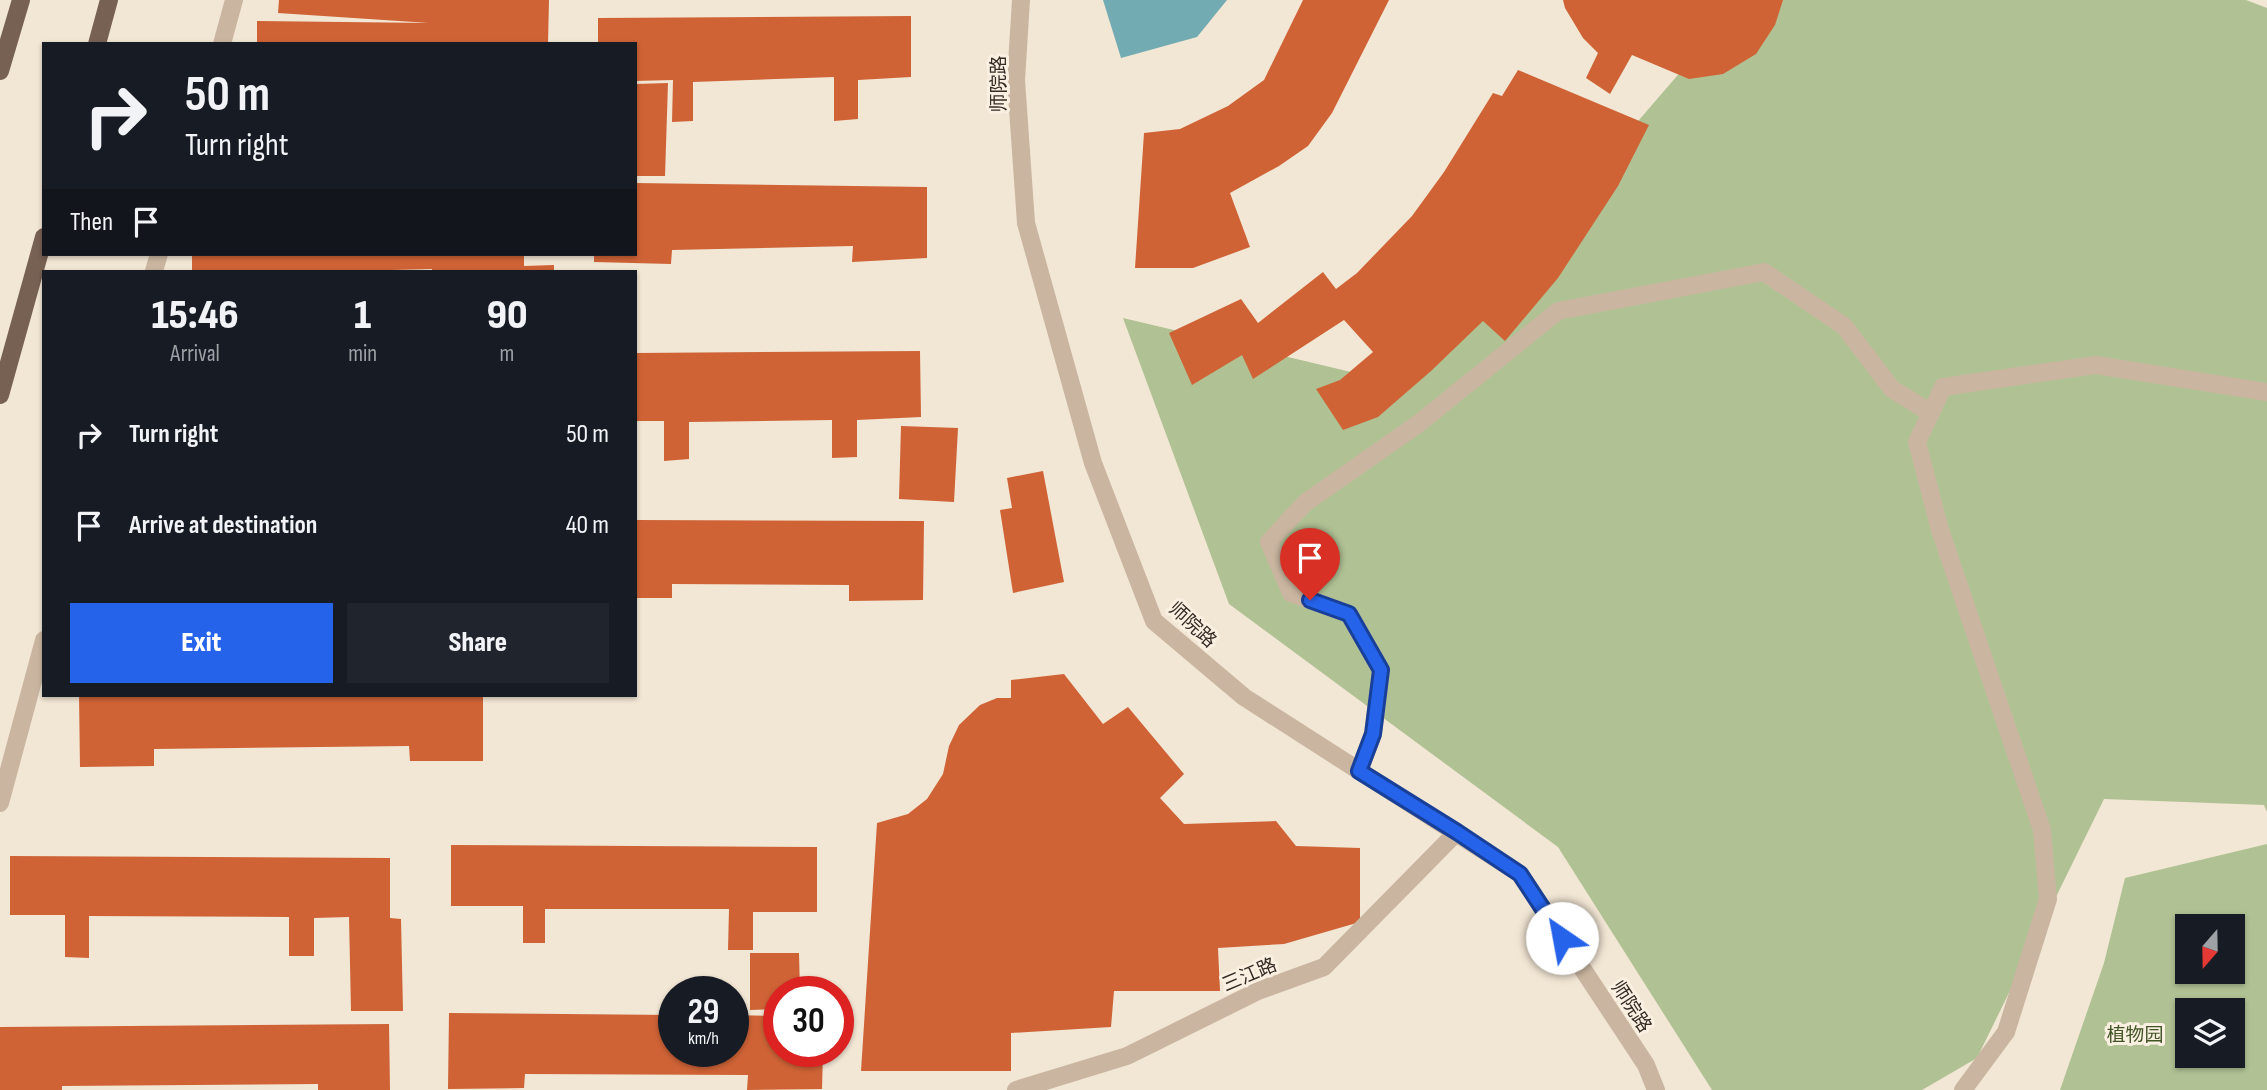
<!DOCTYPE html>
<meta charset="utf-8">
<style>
:root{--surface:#171b24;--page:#20242c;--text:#f1f3f6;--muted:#9ea1a6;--accent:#2563eb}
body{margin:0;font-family:"Sofia Sans Condensed","Noto Sans SC",sans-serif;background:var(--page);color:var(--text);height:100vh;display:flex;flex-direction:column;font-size:26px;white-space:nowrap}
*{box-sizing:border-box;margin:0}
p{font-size:23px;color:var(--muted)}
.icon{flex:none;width:38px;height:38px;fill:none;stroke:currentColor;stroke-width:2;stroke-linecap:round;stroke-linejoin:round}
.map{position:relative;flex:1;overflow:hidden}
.sheet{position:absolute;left:42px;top:270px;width:595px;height:427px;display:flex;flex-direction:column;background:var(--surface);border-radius:0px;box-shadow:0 2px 5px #0004}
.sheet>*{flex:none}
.hud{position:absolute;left:42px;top:42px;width:595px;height:214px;border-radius:0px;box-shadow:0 2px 5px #0004;background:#171b24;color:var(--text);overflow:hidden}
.needle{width:46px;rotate:200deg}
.fabs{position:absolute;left:2175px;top:914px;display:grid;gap:14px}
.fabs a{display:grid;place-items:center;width:70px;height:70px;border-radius:0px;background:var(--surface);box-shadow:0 2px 5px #0004;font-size:35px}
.speed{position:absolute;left:658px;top:976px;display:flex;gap:14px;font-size:35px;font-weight:700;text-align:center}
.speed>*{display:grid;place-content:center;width:91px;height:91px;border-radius:50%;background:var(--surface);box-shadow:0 2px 5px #0004;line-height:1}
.speed small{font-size:18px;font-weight:400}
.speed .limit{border:10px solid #d22;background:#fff;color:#111}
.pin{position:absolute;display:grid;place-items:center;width:60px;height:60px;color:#fff;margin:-72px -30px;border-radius:50% 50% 50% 0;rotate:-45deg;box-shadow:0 0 7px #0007}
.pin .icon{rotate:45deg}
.me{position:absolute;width:77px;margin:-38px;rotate:327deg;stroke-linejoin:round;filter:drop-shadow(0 0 5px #0008)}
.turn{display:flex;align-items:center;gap:24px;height:147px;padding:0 28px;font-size:32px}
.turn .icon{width:91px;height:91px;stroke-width:2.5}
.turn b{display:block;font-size:49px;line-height:60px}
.then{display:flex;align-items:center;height:66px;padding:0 28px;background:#0003;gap:14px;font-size:26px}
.eta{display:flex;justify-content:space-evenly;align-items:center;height:119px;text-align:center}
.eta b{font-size:42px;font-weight:800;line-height:49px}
.primary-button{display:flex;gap:14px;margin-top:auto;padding:14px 28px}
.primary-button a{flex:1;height:80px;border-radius:0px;background:var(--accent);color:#fff;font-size:28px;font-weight:800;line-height:80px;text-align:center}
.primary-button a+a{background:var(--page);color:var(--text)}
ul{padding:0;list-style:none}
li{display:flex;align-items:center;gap:21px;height:91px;padding:0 28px}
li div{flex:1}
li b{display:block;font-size:26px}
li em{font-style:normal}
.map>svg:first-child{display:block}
</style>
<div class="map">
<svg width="2267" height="1090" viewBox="0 0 2267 1090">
<rect width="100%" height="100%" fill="#f2e6d4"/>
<!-- green -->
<g fill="#b0c294" fill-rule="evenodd">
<path d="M1750 0H2246L2267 8V812L2264 805 2104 799 1977 1058 1922 1090H1712L1558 847 1229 604 1123 318 1410 386 1689 62Z"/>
<path d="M2267 844V1090H2060L2104 963 2125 878ZM2188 926H2233V971H2188ZM2188 1010H2233V1055H2188Z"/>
</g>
<!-- water -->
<path fill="#72abb1" d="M1103 0H1227L1197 37 1121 58Z"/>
<!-- building -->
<g fill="#cf6336">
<path d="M279 0H549L548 44H257V21L429 23 278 13Z"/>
<path d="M1303 0H1389L1332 113 1308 146 1279 166 1230 193 1250 247 1193 268H1135L1144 133 1180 129 1228 106 1264 80Z"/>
<path d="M1563 0H1783L1775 25 1756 54 1723 74 1689 79 1632 55 1610 94 1586 78 1598 53 1583 38 1565 8Z"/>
<path d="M911 16V77L858 80V119L834 121V77L693 82V121L672 122 673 80 635 81V44H598V18Z"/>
<path d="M1518 70 1649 125 1618 186 1558 278 1505 341 1483 321 1431 371 1378 417 1343 430 1316 389 1340 380 1373 352 1344 320 1253 379 1242 355 1192 385 1169 333 1241 299 1258 323 1323 272 1336 289 1357 273 1412 216 1444 172 1493 93 1502 96Z"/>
<path d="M668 83 665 176H635V84Z"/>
<path d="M635 183 927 187V258L852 262 853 246 672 250 671 264 594 262V254H635Z"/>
<path d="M192 254H524V266L554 265V271H432V269L351 271H192Z"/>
<path d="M920 351 921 417 857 420V457L832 458V420L689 422V459L664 461V421H635V353Z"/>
<path d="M901 426 958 428 954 502 899 499Z"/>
<path d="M1043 471 1064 582 1013 593 1000 510 1012 508 1007 478Z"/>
<path d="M635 520 924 521 923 600 849 601V585L672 584V598H635Z"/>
<path d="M1064 674 1103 724 1128 707 1184 774 1160 798 1184 824 1276 821 1296 846 1360 848V922L1284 944 1218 948 1220 991H1114L1111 1027 1011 1033V1071H861L877 823 908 814 927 799 943 774 949 746 959 725 980 705 997 698H1011V680Z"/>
<path d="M79 695H483V761H410L409 746 154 749V766L80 767Z"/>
<path d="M451 845 817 847V912H753V950H728L729 909H545V943H523V906H451Z"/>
<path d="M10 856 390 858V918L401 919 403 1011H351L349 917 314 918V956H289V917L89 916V958L65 957V915H10Z"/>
<path d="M750 953H799L800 992H779V1009L750 1010Z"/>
<path d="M449 1013 674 1015V1052H733V1015L779 1016V1052H823L822 1089 747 1090 748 1075 525 1074 524 1088 448 1089Z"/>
<path d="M389 1024 390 1090H318V1084L62 1086V1090H0V1027Z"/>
</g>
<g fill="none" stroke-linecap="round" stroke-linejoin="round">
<!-- minor -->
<g stroke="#cab6a0" stroke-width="18">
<path d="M1021 0 1016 80 1026 223 1093 463 1154 621 1244 697 1520 874 1646 1065 1656 1090"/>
<path d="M222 44 234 0"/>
<path d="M154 271 159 254"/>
<path d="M1359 771 1373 734 1381 670 1349 614 1291 593 1269 542 1305 503 1418 424 1558 311 1764 272 1844 326 1892 389 1931 413"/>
<path d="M0 803 44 640"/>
<path d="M1016 1090 1127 1056 1258 991 1324 967 1457 832"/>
<path d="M1963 1090 2006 1032 2048 899 2042 830 1940 530 1917 442 1943 387 2096 365 2267 392"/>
</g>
<!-- major -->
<g stroke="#776153" stroke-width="18">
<path d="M97 44 109 0"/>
<path d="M0 71 21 0"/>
<path d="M0 395 44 237"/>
</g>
</g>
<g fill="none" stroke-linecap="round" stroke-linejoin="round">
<defs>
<path id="route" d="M1310 600 1349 614 1381 670 1373 734 1359 771 1457 832 1520 874 1562 938"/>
</defs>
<!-- route casing -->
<use href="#route" stroke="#184099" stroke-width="18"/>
<!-- route -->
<use href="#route" stroke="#2563eb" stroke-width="12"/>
</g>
<g text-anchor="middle" stroke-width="6" stroke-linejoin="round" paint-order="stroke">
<!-- street labels -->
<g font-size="19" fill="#342a24" stroke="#faf0e1">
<text transform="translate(998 84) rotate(-90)" y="7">师院路</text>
<text transform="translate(1193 624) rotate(43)" y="7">师院路</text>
<text transform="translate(1249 974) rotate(-23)" y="7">三江路</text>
<text transform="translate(1632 1006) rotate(57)" y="7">师院路</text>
</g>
<!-- park labels -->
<g font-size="19" fill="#415426" stroke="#faf0e1">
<text x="2135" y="1041">植物园</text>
</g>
</g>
</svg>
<div class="fabs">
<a><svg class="needle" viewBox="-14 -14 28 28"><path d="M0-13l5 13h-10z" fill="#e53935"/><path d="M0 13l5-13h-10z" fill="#9ea1a6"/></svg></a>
<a><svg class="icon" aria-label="layers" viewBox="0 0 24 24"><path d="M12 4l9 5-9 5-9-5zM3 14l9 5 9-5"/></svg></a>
</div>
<div class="speed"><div>29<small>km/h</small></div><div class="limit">30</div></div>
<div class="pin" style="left:1310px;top:600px;background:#d93025"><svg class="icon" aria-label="arrive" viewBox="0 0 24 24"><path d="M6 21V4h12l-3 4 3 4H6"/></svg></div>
<svg class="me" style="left:1562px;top:938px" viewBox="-20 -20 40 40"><circle r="19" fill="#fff"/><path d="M0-13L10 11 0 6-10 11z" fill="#2563eb"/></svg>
<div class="hud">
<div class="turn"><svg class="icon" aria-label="right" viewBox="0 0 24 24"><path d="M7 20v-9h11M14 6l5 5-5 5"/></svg><div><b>50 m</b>Turn right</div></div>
<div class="then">Then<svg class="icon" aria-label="arrive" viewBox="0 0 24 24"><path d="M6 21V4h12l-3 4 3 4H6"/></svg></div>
</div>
<section class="sheet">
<div class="eta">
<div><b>15:46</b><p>Arrival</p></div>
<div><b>1</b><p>min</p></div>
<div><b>90</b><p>m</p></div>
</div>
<ul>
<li><svg class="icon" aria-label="right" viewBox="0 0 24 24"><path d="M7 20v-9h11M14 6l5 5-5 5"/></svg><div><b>Turn right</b></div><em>50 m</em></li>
<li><svg class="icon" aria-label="arrive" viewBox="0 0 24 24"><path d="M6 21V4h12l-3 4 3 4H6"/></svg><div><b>Arrive at destination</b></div><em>40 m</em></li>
</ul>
<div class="primary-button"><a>Exit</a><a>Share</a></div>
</section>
</div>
